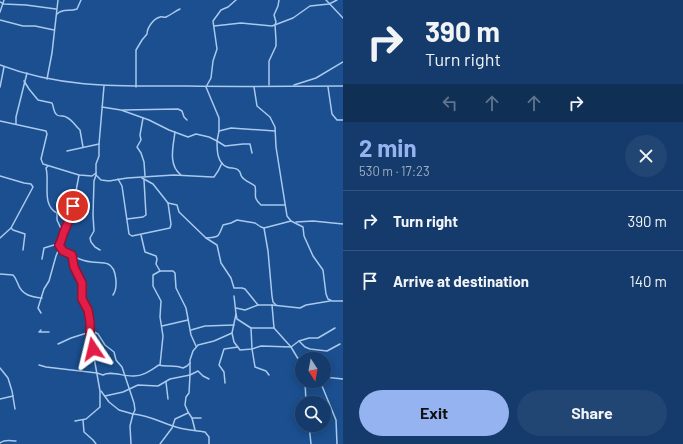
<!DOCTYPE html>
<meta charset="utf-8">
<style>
:root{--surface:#143b6b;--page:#214673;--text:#f1f3f6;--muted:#9dadc1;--line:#33557e;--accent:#95b2f1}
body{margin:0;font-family:Barlow,sans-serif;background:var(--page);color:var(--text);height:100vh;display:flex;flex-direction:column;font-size:15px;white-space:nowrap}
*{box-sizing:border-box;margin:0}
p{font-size:13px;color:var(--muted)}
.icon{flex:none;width:22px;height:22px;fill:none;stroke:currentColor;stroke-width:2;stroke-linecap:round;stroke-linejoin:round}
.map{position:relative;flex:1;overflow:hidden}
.panel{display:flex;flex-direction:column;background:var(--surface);width:340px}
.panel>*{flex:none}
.hud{background:#143b6b;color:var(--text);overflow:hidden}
.needle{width:26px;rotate:169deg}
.buttons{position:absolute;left:295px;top:352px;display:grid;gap:8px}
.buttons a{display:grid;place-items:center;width:36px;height:36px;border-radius:50%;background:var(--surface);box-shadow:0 2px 10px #0003,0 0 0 1px var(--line);font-size:20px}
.pin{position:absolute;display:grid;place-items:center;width:34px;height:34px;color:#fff;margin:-17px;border:2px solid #fff;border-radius:50%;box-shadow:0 1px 4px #0007}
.me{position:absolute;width:44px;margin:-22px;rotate:350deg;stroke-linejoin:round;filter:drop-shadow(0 0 3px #0008)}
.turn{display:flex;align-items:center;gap:14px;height:84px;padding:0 16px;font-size:18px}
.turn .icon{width:52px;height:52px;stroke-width:2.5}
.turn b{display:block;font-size:28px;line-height:34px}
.lanes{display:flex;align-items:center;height:38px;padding:0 16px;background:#0003;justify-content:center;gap:20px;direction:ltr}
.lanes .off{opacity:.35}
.round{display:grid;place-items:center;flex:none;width:42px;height:42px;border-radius:21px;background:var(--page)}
.summary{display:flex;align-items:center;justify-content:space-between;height:68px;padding:0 16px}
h1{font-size:24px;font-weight:700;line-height:30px;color:var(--accent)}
.button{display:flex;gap:8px;margin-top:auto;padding:8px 16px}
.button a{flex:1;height:46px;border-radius:24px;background:var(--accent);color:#111;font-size:16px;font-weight:700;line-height:46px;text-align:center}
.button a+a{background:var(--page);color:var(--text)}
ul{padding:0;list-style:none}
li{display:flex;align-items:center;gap:12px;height:60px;padding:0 16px;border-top:1px solid var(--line)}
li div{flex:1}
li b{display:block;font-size:15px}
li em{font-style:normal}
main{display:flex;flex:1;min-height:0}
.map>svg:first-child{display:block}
</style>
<main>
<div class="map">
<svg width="343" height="444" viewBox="0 0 343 444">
<rect width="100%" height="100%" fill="#1b4f8f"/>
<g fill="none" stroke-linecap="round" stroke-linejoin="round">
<!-- street -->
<g stroke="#a9c9ee" stroke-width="1.5">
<path d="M326 0 343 18"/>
<path d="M0 2 4 4 26 5 56 9"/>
<path d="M0 12 4 0"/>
<path d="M57 14C63 8 69 12 77 9L81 0"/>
<path d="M0 20 23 26H35L54 30"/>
<path d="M214 26 241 23 272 26 293 18 310 6 329 4 337 0"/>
<path d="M0 65C63 89 123 86 188 86 240 87 291 86 343 86"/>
<path d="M47 79 52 53 58 0"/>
<path d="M24 81 29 89 38 100 52 103C54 107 53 112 57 115 60 117 63 115 66 117 73 120 75 126 80 130L83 147"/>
<path d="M269 85V61L276 46V40L275 25 276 22 274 15 278 6 279 0"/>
<path d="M294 85 316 78 343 62"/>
<path d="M0 87 4 67"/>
<path d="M136 87V50L142 40 147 34C147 28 153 19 160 17 162 16 164 18 166 17 171 15 175 11 180 9"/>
<path d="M254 87 257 106 270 117 275 127 276 147 287 216 291 221 303 227 304 236 313 256 323 270 326 294 328 299 332 301H343"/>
<path d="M328 87 332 114 337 120H343"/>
<path d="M102 107 121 110 149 120 169 130 188 137 196 134 209 137 217 141C217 150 217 163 227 167 231 169 236 167 239 171 241 172 240 175 242 177 245 181 251 183 255 186 257 195 252 197 261 205H285"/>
<path d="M123 110 178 109 182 111 184 117 187 120"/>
<path d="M143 118 140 135 141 140 137 147 141 153 144 162 145 176"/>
<path d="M0 121 46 131 47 134 41 159 43 164 79 175 92 176 96 173"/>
<path d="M16 124V117L27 73"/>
<path d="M219 131V118L206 87 211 78 213 61 217 49 213 21 221 10 228 7 236 0"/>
<path d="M175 132C173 147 168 165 181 175"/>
<path d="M67 151 99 144"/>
<path d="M252 153 250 144H243L225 146 217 141 219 131 231 128 275 131"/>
<path d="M48 166 46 168C50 182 41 205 57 213V220L63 233"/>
<path d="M96 175 101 180 109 181 127 178 174 175 212 177H214C218 172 220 168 222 163"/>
<path d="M0 176 24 183 31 184 33 187 11 228 0 238"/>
<path d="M142 178 153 184 168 203 177 205 179 212 206 238 217 245 221 263 231 278 234 288H242L245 289 258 305H272L274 328 291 347 300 362 302 370"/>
<path d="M118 179 122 186 129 234 132 236 170 228 171 224 168 203"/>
<path d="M127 219 143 217 146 215 144 180"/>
<path d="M296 222 313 221 343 224"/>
<path d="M11 228 13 230 25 234 23 250"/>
<path d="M264 228 268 251 272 296 273 302 276 305"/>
<path d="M141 235 145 252 156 256 157 259 156 264 160 271H173L175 273 176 288 186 308 191 335 196 346"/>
<path d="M206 238C219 237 218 238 223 225L231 223 237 220 255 223 261 227 264 228 291 221"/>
<path d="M100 250 95 247 91 242 90 238 94 231 93 215 94 181 96 175V164L99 156V144L104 86"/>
<path d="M72 255 74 267 82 283V299L88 310 90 322V335L100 391V407L86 419 75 421"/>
<path d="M42 259 44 248 54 245H59C65 254 81 261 92 262 97 263 103 262 108 264 117 268 118 288 113 295"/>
<path d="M160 271 153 275V286L161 301 160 317 163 336 160 365"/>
<path d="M0 274 13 275C16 278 16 280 18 284 22 295 31 297 42 298"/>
<path d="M272 305 300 308 306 305 330 301"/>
<path d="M236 308 245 310 258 305"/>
<path d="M41 313 38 308 44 289 49 281 56 256 62 241 63 233 71 218 79 175"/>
<path d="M236 314 237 319 251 328 252 349 255 367 266 371 269 375"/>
<path d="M162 326 188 320"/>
<path d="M251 328H274"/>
<path d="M89 329 98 334 105 345 114 352 116 360 122 367 134 403 135 410 133 414C148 415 160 422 173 426 183 430 195 430 205 432L209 437V444"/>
<path d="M41 330 39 332H49"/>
<path d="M191 330 205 326 234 325"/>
<path d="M232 333 236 314 234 296"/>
<path d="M299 341 305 347 310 349 327 351 340 344"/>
<path d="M58 344 71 338 90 332"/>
<path d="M298 358 302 361"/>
<path d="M39 365 46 367 97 373 103 375C111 370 124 377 134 376 144 376 151 370 159 365 167 367 175 365 183 368L187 366 190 363"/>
<path d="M0 368 8 378 12 391 15 409"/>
<path d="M324 377 343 379"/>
<path d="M305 381 306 403"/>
<path d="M320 381 336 420 337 444"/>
<path d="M166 382 168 399"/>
<path d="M225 383 224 372 219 365 224 349 238 347"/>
<path d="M101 391 109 402 119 410 133 414 130 426 131 444"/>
<path d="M105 396 123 392 138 385 158 386 170 379 190 375V360L193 351 198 345 214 341 232 333 234 342 240 350 252 349 261 346 291 347 299 341 309 338H318L335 328"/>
<path d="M0 399 13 396"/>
<path d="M192 418 195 430"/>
<path d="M201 418H192L188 412 185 405 186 397 189 393 190 375 198 371 203 376 209 379"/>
<path d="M83 420 84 432 93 440 96 444"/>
<path d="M309 425 311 444"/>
<path d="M0 443C5 439 11 441 16 441"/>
<path d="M160 444 172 428 175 419 188 413"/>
</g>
</g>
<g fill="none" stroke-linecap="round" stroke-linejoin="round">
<defs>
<path id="route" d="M73 206C71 219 68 221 64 232 62 236 62 241 59 245L63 251 72 255 74 267 82 283V299L88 310 90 322V335L93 349"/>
</defs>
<!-- route casing -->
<use href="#route" stroke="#92132f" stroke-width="10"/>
<!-- route -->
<use href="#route" stroke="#e11d48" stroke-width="7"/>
</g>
</svg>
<div class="buttons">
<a><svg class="needle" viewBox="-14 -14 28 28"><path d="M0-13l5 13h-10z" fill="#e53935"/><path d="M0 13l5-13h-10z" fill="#9dadc1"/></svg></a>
<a><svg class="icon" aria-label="search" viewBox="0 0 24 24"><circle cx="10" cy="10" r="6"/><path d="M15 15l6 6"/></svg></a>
</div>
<div class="pin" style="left:73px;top:206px;background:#d93025"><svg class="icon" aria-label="arrive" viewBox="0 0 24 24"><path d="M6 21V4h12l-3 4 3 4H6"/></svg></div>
<svg class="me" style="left:93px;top:349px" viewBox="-20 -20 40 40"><path d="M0-17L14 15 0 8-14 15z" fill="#e11d48" stroke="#fff" stroke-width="4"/></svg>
</div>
<section class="panel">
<div class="hud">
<div class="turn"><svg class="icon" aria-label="right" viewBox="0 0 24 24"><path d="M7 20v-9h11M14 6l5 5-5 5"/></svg><div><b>390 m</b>Turn right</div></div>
<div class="lanes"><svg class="icon off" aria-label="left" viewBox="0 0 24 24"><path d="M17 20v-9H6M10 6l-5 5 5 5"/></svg><svg class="icon off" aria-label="ahead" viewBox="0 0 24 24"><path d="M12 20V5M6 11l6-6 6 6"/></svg><svg class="icon off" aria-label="ahead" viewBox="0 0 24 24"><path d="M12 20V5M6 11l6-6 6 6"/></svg><svg class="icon" aria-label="right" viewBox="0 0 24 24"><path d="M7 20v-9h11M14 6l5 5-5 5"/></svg></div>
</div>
<div class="summary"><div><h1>2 min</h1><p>530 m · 17:23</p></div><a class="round"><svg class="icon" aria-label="close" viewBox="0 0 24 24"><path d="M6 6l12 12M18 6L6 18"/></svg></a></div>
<ul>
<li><svg class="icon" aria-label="right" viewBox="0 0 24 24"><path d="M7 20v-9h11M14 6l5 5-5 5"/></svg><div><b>Turn right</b></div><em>390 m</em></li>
<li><svg class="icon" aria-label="arrive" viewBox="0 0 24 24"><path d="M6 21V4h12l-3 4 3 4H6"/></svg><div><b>Arrive at destination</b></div><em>140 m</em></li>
</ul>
<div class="button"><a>Exit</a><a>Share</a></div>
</section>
</main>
